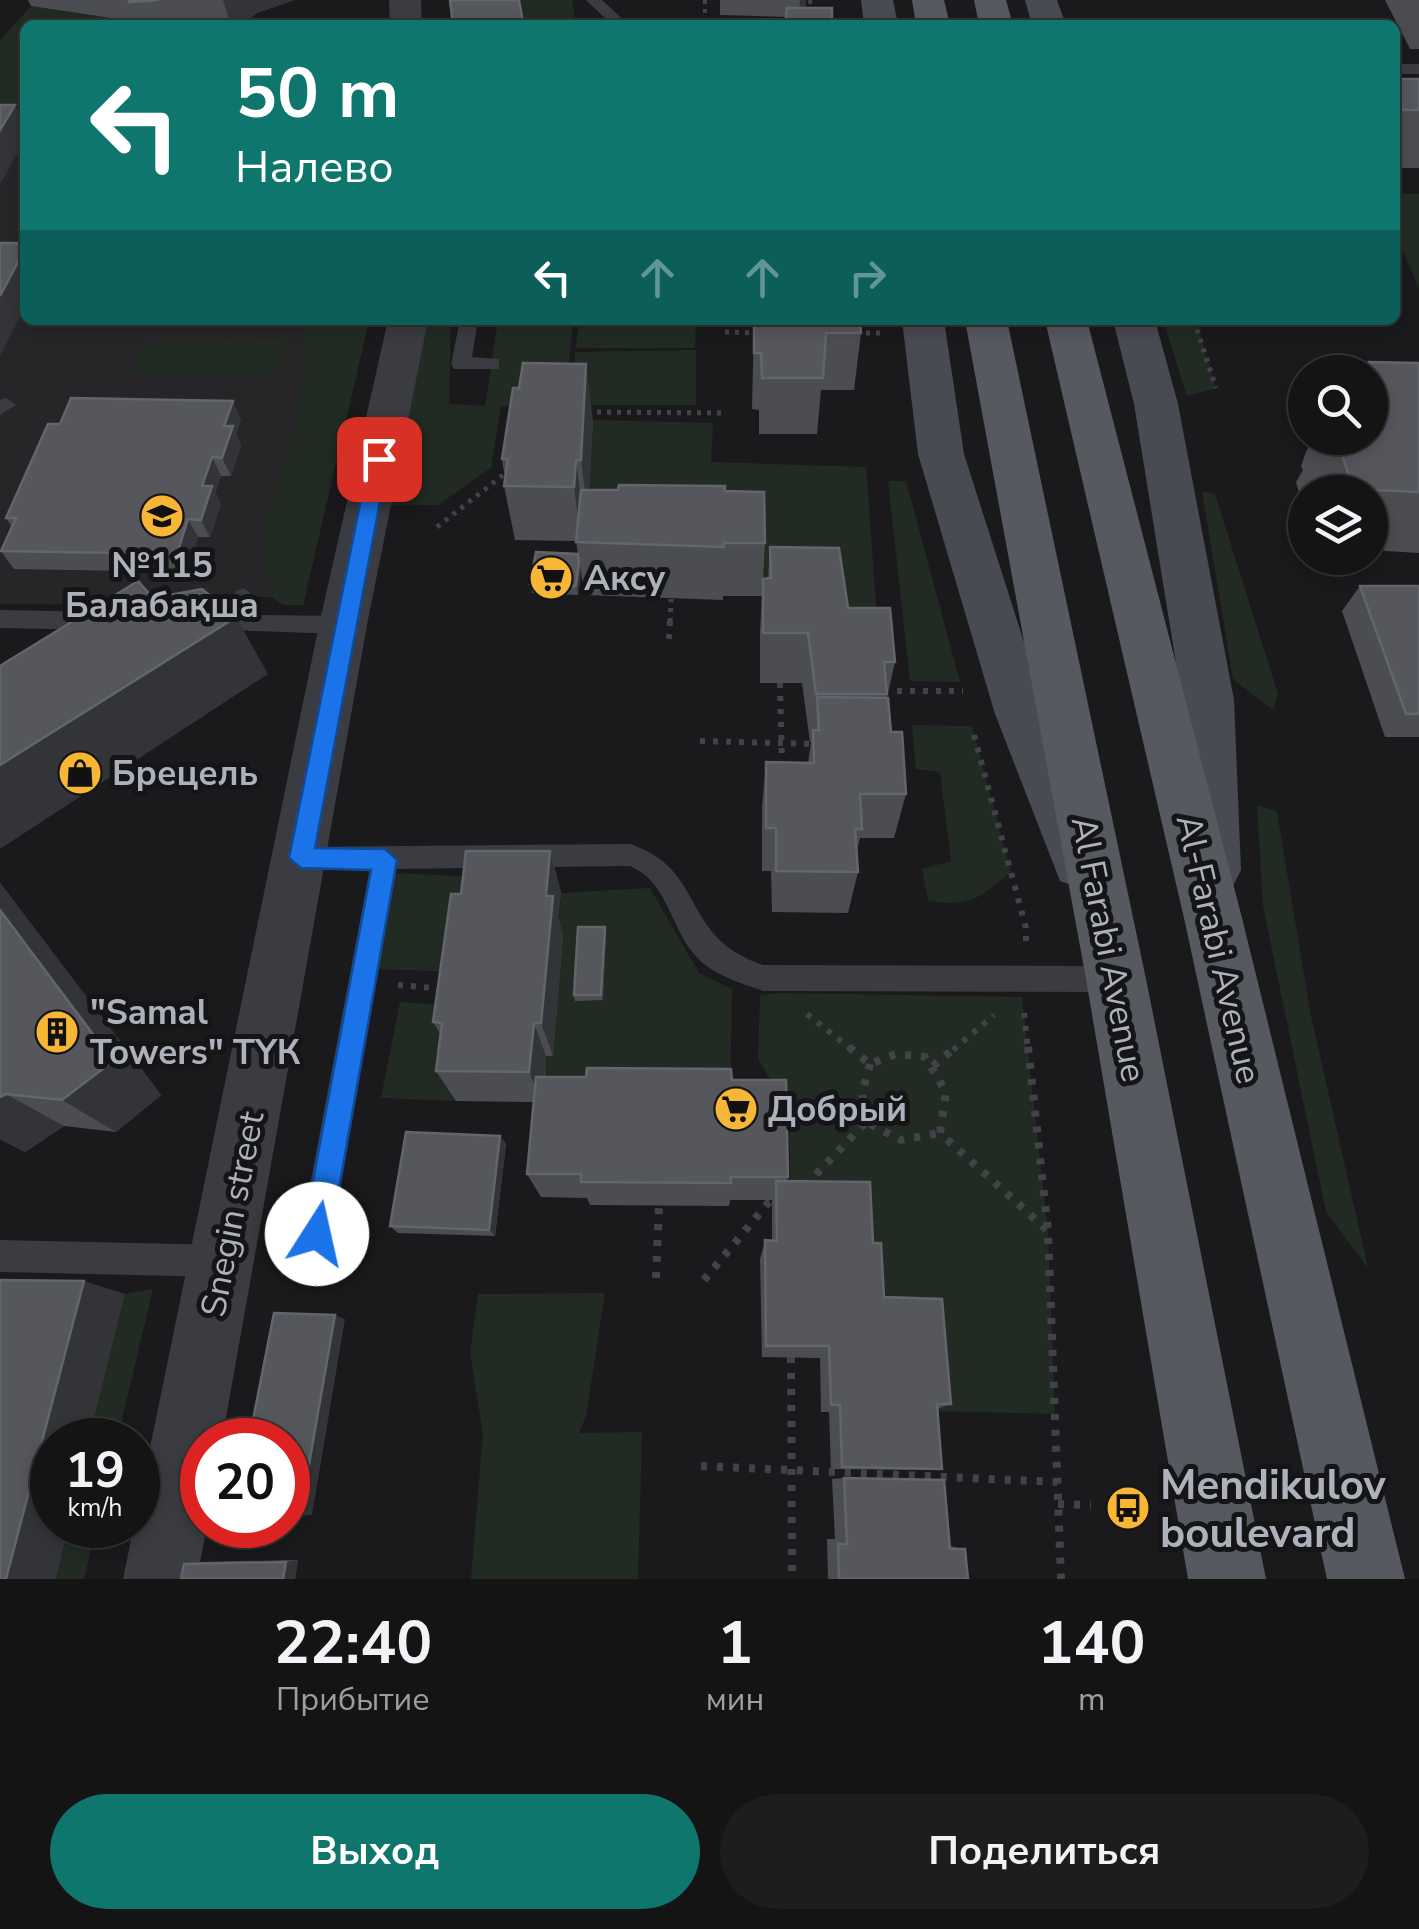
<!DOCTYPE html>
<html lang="ru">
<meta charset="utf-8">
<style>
:root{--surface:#141415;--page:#1d1d1e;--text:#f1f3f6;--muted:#9d9ea0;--line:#333334;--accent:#0f766e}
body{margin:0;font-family:"Nunito Sans",sans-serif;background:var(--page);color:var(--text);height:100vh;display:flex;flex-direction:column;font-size:38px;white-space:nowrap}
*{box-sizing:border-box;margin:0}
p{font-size:32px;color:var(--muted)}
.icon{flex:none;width:55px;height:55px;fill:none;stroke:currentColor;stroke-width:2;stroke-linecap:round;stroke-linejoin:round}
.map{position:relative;height:1579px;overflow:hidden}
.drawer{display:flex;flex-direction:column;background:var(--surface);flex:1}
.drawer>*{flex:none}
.banner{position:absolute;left:20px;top:20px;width:1380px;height:305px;border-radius:15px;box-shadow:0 5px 15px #0003,0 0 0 2px var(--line);background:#0f766e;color:#fff;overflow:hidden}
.tools{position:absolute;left:1288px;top:355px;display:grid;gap:20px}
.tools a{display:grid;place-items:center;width:100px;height:100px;border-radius:50%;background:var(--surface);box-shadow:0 5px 15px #0003,0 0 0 2px var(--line);font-size:50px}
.speed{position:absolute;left:30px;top:1418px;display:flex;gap:20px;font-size:50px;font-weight:700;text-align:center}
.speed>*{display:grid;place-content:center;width:130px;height:130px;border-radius:50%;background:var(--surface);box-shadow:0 5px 15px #0003,0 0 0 2px var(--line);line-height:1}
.speed small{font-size:25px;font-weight:400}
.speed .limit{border:15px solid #d22;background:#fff;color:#111}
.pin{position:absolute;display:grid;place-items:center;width:85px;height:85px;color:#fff;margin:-42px;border-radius:20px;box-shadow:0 5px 15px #0006}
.me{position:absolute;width:110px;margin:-55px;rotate:10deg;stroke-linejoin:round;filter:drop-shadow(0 0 8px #0008)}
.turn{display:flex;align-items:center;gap:35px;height:210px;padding:0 50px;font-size:45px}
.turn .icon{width:130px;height:130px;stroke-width:2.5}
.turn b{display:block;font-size:70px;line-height:85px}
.lanes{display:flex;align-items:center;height:95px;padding:0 50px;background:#0003;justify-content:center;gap:50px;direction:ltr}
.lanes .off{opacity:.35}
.eta{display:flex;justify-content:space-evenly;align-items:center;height:170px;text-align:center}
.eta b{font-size:60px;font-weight:700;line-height:70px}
.button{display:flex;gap:20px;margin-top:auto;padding:20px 50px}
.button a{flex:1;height:115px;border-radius:60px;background:var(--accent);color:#fff;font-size:40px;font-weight:700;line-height:115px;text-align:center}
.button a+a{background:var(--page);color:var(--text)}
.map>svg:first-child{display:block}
</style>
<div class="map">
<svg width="1419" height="1579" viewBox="0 0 1419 1579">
<rect width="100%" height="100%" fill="#1a1a1c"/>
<!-- built -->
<path fill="#262629" d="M0 123H25V320H369L303 605H283L272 597H223L203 606 0 604Z"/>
<!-- green -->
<g fill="#212b23">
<path d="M518 0H572L576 25H522Z"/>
<path d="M31 6 153 25H25V123H0V40Z"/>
<path d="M1395 193 1419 194V288L1395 234Z"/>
<path d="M304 320H369L303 605H283L272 597 260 541 299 416Z"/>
<path d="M417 320H451L449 404 485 406 498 320H573L565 406H501L491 468 438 505 381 506Z"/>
<path d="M579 320H696L695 348H576Z"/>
<path d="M1163 320H1196L1216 388 1187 396Z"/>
<path d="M289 340 280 373 132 374 144 341Z"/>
<path d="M696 350V405H571L575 352Z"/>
<path d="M593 420 713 423 711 462 866 467 880 659 762 596 588 514Z"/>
<path d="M888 481H906L960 682 910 681Z"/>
<path d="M1202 491 1215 494 1278 694 1273 710 1233 679Z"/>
<path d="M912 725 972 726 1011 872C977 899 972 907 928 901L922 869 951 861 940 772 916 769Z"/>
<path d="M1257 805 1277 812 1311 1016 1368 1268 1326 1212 1263 906Z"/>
<path d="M394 873 479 877 464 972 373 969Z"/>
<path d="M650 888 699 973 732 989 730 1100 542 1102 546 1056H553L563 936H557L561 893Z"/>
<path d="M781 993 1022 997 1048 1231 1055 1414 931 1411 870 1312 791 1202 789 1110 758 1059 760 995Z"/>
<path d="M400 1002 459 1006 461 1056 456 1101 381 1098Z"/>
<path d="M153 1289 117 1440H89L125 1294Z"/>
<path d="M605 1293 586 1416 579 1433 642 1432 638 1579H471L483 1434 470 1353 478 1294Z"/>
<path d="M69 1525H97L84 1579H56Z"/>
</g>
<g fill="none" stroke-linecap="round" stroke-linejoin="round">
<!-- path-far3 -->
<g stroke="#414348" stroke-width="4" stroke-dasharray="4 5" stroke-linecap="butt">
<path d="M705 0V25"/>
<path d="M810 0 812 25"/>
</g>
<!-- path-far2 -->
<g stroke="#414348" stroke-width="5" stroke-dasharray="4 6" stroke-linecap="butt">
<path d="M1194 320 1216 388"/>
<path d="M725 332 759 333"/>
<path d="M856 333H884"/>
<path d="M587 412 726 413"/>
<path d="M437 527 507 472"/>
<path d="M670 622 671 599"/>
</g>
<!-- path-far1 -->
<g stroke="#414348" stroke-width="6" stroke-dasharray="5 8" stroke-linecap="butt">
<path d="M669 639 670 620"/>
<path d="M780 683 782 766"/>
<path d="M897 691H963"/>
<path d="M974 735 1026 928V946"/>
<path d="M700 741 815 744"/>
<path d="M398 985 445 989"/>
<path d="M1024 1013 1028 1050"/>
<path d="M807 1014 852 1050"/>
<path d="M953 1050 994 1015"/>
</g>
<!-- path -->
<g stroke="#414348" stroke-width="8" stroke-dasharray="6 10" stroke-linecap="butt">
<path d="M849 1047 870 1064 896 1054 925 1057 946 1092 940 1133 1047 1230"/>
<path d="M1028 1047 1048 1231 1061 1579"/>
<path d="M870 1064 862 1093 866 1122 901 1140 940 1133"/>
<path d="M933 1066 956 1047"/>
<path d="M805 1186 866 1122"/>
<path d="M656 1278 659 1206"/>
<path d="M704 1280 769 1202H780"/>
<path d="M791 1357 792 1579"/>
<path d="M701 1466 1057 1482"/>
<path d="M1058 1504 1091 1505"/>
</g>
<!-- lane -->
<g fill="#3b3c41" fill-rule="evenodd">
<path d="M586 0H602L629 25H612Z"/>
<rect x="1395" y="64" width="24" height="10"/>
<path d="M460 320H478L472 357 499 359V369H454L451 364Z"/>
<path d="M6 398 16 405 0 415V400Z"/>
<path d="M244 588 255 597 250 615 343 616 354 625 343 634 200 629 197 623 200 617 227 614 236 591Z"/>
<path d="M0 610 108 612 119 621 108 630 0 628Z"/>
<path d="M630 844C708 870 678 936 763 965L1116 966 1126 970 1130 979 1126 988 1116 992 763 991C739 982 711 975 694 954 670 926 667 881 630 866L396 869 327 1264 322 1275 311 1280 300 1275 295 1264 370 869H301L292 866 288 858 292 850 301 847Z"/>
<path d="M0 1240 223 1245 234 1250 239 1261 234 1272 223 1277 0 1272Z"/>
</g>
<!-- street -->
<g fill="#3b3c41" fill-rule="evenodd">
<path d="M389 0H421L422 25H390Z"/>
<path d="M388 320H428L367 625 222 1440H202V1525H207L197 1579H123L319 625Z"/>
</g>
<!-- secondary -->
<g fill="#494b52" fill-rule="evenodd">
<path d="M861 0H893L898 25H864Z"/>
<path d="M1025 0H1057L1066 25H1032Z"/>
<path d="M902 320H944L964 454 1047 714 1109 863 1100 881 1080 888 1060 881 995 714 918 454Z"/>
<path d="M1113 320H1155L1178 404 1234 700 1241 870 1232 888 1212 896 1192 888 1183 870 1182 700 1134 404Z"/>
</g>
<!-- primary -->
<g fill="#575961" fill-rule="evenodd">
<path d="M912 0H944L950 25H916Z"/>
<path d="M974 0H1006L1013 25H979Z"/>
<path d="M965 320H1007L1146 979 1266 1579H1188L1086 979Z"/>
<path d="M1045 320H1087L1242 918 1405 1579H1327L1184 918Z"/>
</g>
</g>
<!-- wall -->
<g fill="#4b4d51">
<path d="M28 0H294L257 13 247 21 248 25H138L137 22 31 6Z"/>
<path d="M720 0H806L805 8 786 17 720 15Z"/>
<path d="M1385 0H1419V49H1410Z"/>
<rect x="1395" y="79" width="24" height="89"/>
<path d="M754 320 861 333 854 390H821L817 434H759V410L752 409Z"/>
<path d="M1369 362 1419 363V553L1370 550V492H1305V514L1296 482 1303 470 1301 466 1306 452 1314 438H1370V372H1363Z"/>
<path d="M241 419 236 434 241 445 231 476H221L215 493 221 504 210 537H198L187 572 14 569 1 551 12 527 6 518Z"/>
<path d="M593 420 589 490 725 491 765 543 763 579 768 578 770 547 848 608 895 662 887 698 891 732 906 794 894 838H860L856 854 858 872 848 913 772 912 771 871H762V807L766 762 808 763 811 742H810L802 683H760V631L762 596H723V600L584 595 581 571 578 595 532 593 530 584 578 554 576 541 515 540 504 486 505 478 502 459Z"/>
<path d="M1360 586H1419V737H1385L1342 611Z"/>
<path d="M550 851 561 893 558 917 563 936 553 1056H546L545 1077 732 1080 788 1177 787 1181 873 1243 884 1297 951 1404 937 1409 942 1469 922 1470 831 1469 829 1412H821L820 1358 762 1357 760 1259 765 1240 772 1241V1200H730L729 1206 590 1205 587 1198 541 1197 527 1174 534 1102 456 1101 436 1071 441 1035 433 1022 461 894Z"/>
<path d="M0 883 161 1095 116 1132 64 1126 25 1152 0 1139Z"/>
<path d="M606 934 603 1000 575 1001 574 995Z"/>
<path d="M500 1136 506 1144 495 1236 398 1233 390 1226Z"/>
<path d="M844 1478 950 1546 965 1549 968 1579H828L827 1539H835L832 1479Z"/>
<path d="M298 1560 295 1579H181L184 1564 200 1562Z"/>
</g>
<!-- shaded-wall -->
<g fill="#333437">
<path d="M223 0H294L257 13 247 21 248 25H231Z"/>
<path d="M800 0H806L805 15 799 18Z"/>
<path d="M15 105 25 124V140L0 184V130Z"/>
<path d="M25 249V307L0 356V296Z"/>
<path d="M586 364 593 420 588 515 581 460Z"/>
<path d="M233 401 241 419 236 434 241 445 231 476 222 458 224 426Z"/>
<path d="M212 457 221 476 215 493 221 504 210 537 201 520 202 486Z"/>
<path d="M576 460 583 515 581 541 574 487Z"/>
<path d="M188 519 198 537 187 572 177 554Z"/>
<path d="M579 562 581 571 578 595 576 586Z"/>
<path d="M236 617 268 674 0 849V765Z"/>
<path d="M550 851 561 893 558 917 563 936 553 1056 541 1023 546 896Z"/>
<path d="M0 883 161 1095 116 1132 62 1100 0 910Z"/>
<path d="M605 927 606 934 603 1000 601 995Z"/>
<path d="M534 1023 546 1056 542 1102 529 1072Z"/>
<path d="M6 1094 64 1126 25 1152 0 1139V1097Z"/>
<path d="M500 1136 506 1144 495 1236 489 1230Z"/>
<path d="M84 1281 125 1294 89 1440H52V1525H69L56 1579H6Z"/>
<path d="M335 1315 345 1319 312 1515 300 1516Z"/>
<path d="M298 1560 295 1579H283L286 1562Z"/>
</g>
<!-- building -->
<g fill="#56575d" stroke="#63656c" stroke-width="2.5">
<path d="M130 0H159L129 2Z"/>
<path d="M450 0H519L523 23 453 25Z"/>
<path d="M787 8H832V21H839L840 25H785Z"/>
<path d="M1395 79H1419V110H1402L1395 97Z"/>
<path d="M0 105H15L0 130Z"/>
<path d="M0 243H25V249L0 296Z"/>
<path d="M754 320H860L861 333H826L823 378H762L761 353H754Z"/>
<path d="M1369 362 1419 363V492L1353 489 1337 438H1370V378H1374Z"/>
<path d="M523 363 586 364 581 460H576L574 487 504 486 508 459H502L513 388H519Z"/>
<path d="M71 398 233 401 224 426H233L222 458 212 457 202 486H212L201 520 188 519 177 554 1 551 16 518H6L48 424H60Z"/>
<path d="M619 485 725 486V491L764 492 765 543H724V547L576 542 581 490H618Z"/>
<path d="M770 547 839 548 848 608H890L895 662H884L887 694H816L808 633H763V579L771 578Z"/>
<path d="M536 552 578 554 579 562 576 586 530 584Z"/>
<path d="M138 581 153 598 202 589 236 617 0 765V666Z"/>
<path d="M1360 586H1419V714H1406Z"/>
<path d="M817 697 888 698 891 732H902L906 794H860L862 829H855L858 872 776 871V828H766V762L814 763 813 730H819Z"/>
<path d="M466 851H550L546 896H553L541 1023H534L529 1072 436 1071 442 1023 433 1022 451 894H461Z"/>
<path d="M0 910 113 1061 62 1100 6 1094 0 1097Z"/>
<path d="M578 927H605L601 995H574Z"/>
<path d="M587 1068 731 1069 732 1080H786L788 1177H731V1183L581 1182V1174H527L536 1077H586Z"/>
<path d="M406 1132 500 1136 489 1230 390 1226Z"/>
<path d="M776 1181 870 1182 873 1243H881L884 1297 942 1299 951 1404H937L942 1469 842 1467 840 1405H831L829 1346H766L765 1240 777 1241Z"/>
<path d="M0 1280 84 1281 6 1579H0Z"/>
<path d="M274 1313 335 1315 300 1516H288V1440H249Z"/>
<path d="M844 1478 944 1480 950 1549H965L968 1579H839L838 1544H847Z"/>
<path d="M286 1562 283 1579H181L184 1564Z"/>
</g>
<!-- route -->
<path fill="#1a73e8" stroke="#114b97" stroke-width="2.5" d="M379 452 388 459 315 848 385 849 397 860 331 1234 327 1244 317 1248 307 1244 303 1234 371 870 301 868 289 858 369 459Z"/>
<!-- icons -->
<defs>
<symbol id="school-disc" viewBox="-11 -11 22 22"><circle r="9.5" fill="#f8b636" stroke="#151517"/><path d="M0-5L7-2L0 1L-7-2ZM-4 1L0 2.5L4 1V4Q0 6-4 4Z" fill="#111"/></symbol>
<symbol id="supermarket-disc" viewBox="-11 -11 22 22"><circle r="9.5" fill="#f8b636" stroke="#151517"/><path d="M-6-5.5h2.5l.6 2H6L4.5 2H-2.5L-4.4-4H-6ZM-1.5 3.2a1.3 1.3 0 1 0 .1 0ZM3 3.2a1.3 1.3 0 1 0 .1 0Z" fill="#111"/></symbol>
<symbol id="shop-disc" viewBox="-11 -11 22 22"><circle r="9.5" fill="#f8b636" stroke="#151517"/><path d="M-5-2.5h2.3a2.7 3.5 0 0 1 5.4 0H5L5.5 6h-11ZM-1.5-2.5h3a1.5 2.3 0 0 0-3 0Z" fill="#111"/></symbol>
<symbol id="building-disc" viewBox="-11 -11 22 22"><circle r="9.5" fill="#f8b636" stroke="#151517"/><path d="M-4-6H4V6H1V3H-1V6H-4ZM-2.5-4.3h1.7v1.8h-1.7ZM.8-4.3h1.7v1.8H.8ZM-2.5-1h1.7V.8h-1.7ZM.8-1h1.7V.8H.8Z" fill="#111"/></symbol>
<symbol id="bus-disc" viewBox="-11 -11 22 22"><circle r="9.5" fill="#f8b636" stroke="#151517"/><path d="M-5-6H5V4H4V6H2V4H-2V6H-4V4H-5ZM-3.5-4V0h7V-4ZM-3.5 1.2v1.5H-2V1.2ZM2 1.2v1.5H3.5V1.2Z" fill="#111"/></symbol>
</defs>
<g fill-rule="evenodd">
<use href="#school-disc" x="137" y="491" width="50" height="50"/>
<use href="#supermarket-disc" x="526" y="553" width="50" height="50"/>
<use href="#shop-disc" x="55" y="748" width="50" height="50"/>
<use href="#building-disc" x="32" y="1007" width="50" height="50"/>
<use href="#supermarket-disc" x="711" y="1084" width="50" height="50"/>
<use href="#bus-disc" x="1103" y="1483" width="50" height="50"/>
</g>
<g text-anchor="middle" stroke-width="10" stroke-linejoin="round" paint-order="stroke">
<!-- poi labels -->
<g font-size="35" font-weight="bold" fill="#acb1bc" stroke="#151517" text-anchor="start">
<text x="162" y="577" text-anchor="middle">№115<tspan x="162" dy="40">Балабақша</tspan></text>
<text x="584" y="590">Аксу</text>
<text x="112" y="785">Брецель</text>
<text x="90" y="1024">"Samal<tspan x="90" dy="40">Towers" ТҮК</tspan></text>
<text x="768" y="1121">Добрый</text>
</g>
<!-- street labels -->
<g font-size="35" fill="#acb1bc" stroke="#151517">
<text transform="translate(1109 949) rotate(79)" y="12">Al Farabi Avenue</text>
<text transform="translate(1219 949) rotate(77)" y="12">Al-Farabi Avenue</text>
<text transform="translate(232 1214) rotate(-79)" y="12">Snegin street</text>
</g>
<!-- near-poi labels -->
<g font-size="42" font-weight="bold" fill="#acb1bc" stroke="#151517" text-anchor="start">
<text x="1160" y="1499">Mendikulov<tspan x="1160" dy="48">boulevard</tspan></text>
</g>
</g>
</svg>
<div class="tools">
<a><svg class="icon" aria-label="search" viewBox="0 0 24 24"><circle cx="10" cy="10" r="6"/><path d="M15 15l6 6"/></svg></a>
<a><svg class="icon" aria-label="layers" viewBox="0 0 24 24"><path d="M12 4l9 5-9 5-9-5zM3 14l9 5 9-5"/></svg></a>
</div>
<div class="speed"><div>19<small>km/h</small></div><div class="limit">20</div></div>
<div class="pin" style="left:379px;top:459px;background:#d93025"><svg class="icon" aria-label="arrive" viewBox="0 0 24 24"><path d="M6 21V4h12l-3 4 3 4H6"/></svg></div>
<svg class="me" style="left:317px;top:1234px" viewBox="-20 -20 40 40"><circle r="19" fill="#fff"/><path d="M0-13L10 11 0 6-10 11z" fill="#1a73e8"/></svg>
<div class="banner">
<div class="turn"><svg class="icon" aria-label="left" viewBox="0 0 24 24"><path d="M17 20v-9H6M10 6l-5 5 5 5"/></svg><div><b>50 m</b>Налево</div></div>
<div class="lanes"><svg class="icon" aria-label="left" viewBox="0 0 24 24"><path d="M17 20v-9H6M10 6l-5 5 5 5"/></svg><svg class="icon off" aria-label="ahead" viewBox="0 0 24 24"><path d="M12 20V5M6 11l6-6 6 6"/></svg><svg class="icon off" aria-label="ahead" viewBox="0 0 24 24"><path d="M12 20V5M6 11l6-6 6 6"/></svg><svg class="icon off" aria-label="right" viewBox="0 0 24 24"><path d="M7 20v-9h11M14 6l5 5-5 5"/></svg></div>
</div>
</div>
<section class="drawer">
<div class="eta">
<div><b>22:40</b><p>Прибытие</p></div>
<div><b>1</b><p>мин</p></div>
<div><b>140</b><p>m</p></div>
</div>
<div class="button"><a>Выход</a><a>Поделиться</a></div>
</section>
